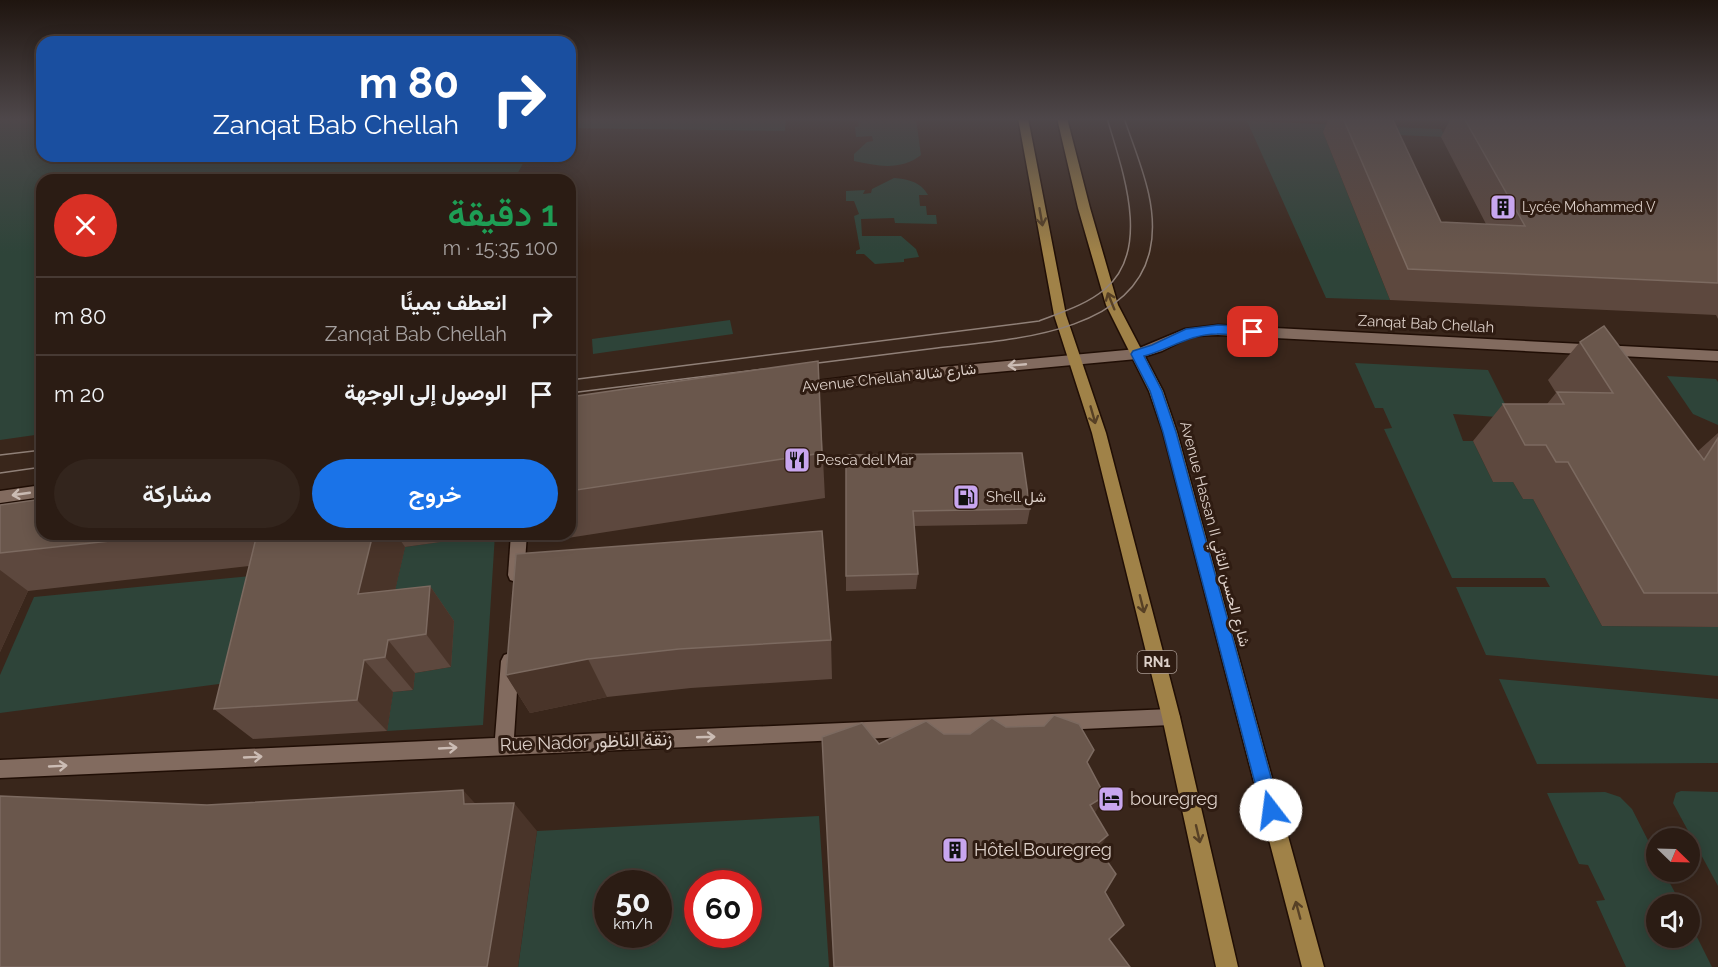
<!DOCTYPE html>
<html lang="ar">
<meta charset="utf-8">
<style>
:root{--surface:#2b1c14;--page:#33251d;--text:#f1f3f6;--muted:#a6a1a0;--line:#473a34;--accent:#1a73e8}
body{margin:0;font-family:Raleway,Vazirmatn,sans-serif;background:var(--page);color:var(--text);direction:rtl;height:100vh;display:flex;flex-direction:column;font-size:22px;white-space:nowrap}
*{box-sizing:border-box;margin:0}
p{font-size:20px;color:var(--muted)}
.icon{flex:none;width:33px;height:33px;fill:none;stroke:currentColor;stroke-width:2;stroke-linecap:round;stroke-linejoin:round}
.map{position:relative;flex:1;overflow:hidden;direction:ltr}
.drawer{position:absolute;left:36px;top:174px;width:540px;height:366px;display:flex;flex-direction:column;background:var(--surface);border-radius:18px;box-shadow:0 3px 15px #0003,0 0 0 2px var(--line);direction:rtl}
.drawer>*{flex:none}
.hud{position:absolute;left:36px;top:36px;width:540px;height:126px;border-radius:18px;box-shadow:0 3px 15px #0003,0 0 0 2px var(--line);direction:rtl;background:#1a4fa0;color:#fff;overflow:hidden}
.needle{width:39px;rotate:113deg}
.controls{position:absolute;left:1646px;top:828px;display:grid;gap:12px}
.controls a{display:grid;place-items:center;width:54px;height:54px;border-radius:50%;background:var(--surface);box-shadow:0 3px 15px #0003,0 0 0 2px var(--line);font-size:30px}
.speed{position:absolute;left:594px;top:870px;display:flex;gap:12px;font-size:30px;font-weight:700;text-align:center}
.speed>*{display:grid;place-content:center;width:78px;height:78px;border-radius:50%;background:var(--surface);box-shadow:0 3px 15px #0003,0 0 0 2px var(--line);line-height:1}
.speed small{font-size:15px;font-weight:400}
.speed .limit{border:9px solid #d22;background:#fff;color:#111}
.pin{position:absolute;display:grid;place-items:center;width:51px;height:51px;color:#fff;margin:-26px;border-radius:12px;box-shadow:0 3px 9px #0006}
.me{position:absolute;width:66px;margin:-33px;rotate:345deg;stroke-linejoin:round;filter:drop-shadow(0 0 4px #0008)}
.turn{display:flex;align-items:center;gap:21px;height:126px;padding:0 18px;font-size:27px}
.turn .icon{width:78px;height:78px;stroke-width:2.5}
.turn b{display:block;font-size:42px;line-height:51px}
.round{display:grid;place-items:center;flex:none;width:63px;height:63px;border-radius:32px;background:var(--page)}
.headline{display:flex;align-items:center;justify-content:space-between;height:102px;padding:0 18px}
h1{font-size:36px;font-weight:600;line-height:45px;color:#1e9e55}
.primary-button{display:flex;gap:12px;margin-top:auto;padding:12px 18px}
.primary-button a{flex:1;height:69px;border-radius:36px;background:var(--accent);color:#fff;font-size:24px;font-weight:600;line-height:69px;text-align:center}
.primary-button a+a{background:var(--page);color:var(--text)}
ul{padding:0;list-style:none}
li{display:flex;align-items:center;gap:18px;height:78px;padding:0 18px;border-top:2px solid var(--line)}
li div{flex:1}
li b{display:block;font-size:22px}
li em{font-style:normal}
.map>svg:first-child{display:block}
</style>
<div class="map">
<svg width="1718" height="967" viewBox="0 0 1718 967">
<rect width="100%" height="100%" fill="#39261b"/>
<!-- green -->
<g fill="#2e4439" fill-rule="evenodd">
<path d="M0 118H42V156H527L514 180H42V434L0 440Z"/>
<path d="M570 118H786L785 131 570 128Z"/>
<path d="M857 118H920L916 119 921 155C901 171 877 166 854 161V154L867 142 873 141 872 136 856 137 855 127 859 126Z"/>
<path d="M1247 121 1441 129 1445 137 1323 132 1390 300 1326 298Z"/>
<path d="M894 178C908 179 921 182 928 195H919L920 206H926L927 215H936L937 224 895 223 894 218 861 219 862 236H901L916 249 919 257 904 259V262L875 264 864 254H856V251L860 249 854 216 859 214 854 201H846V191L865 190 863 194 871 193 872 189Z"/>
<path d="M730 320 733 334 593 354 592 339Z"/>
<path d="M1355 363 1488 370 1512 418 1453 414 1463 441H1473L1493 482H1513L1523 499H1533L1602 626 1718 627V676L1486 655 1456 587H1550L1545 578H1452L1384 429 1392 428 1383 408H1375Z"/>
<path d="M1667 376 1716 379 1718 382V425L1693 414Z"/>
<path d="M448 534H495L483 725 387 731 393 692 413 690 415 673 451 667 386 629 405 547 447 541Z"/>
<path d="M260 575 234 682 0 713V675L34 597Z"/>
<path d="M1499 679 1718 699V763L1537 764Z"/>
<path d="M1681 791 1718 792V886L1673 803 1676 793Z"/>
<path d="M1605 792 1620 797 1632 809 1656 856V872H1664L1681 904H1656V938H1689V921L1712 967H1626L1596 901 1605 900 1588 865 1579 864 1547 793Z"/>
<path d="M819 816 829 967H518L537 831ZM608 884H658V934H608ZM698 884H748V934H698Z"/>
</g>
<g fill="none" stroke-linecap="round" stroke-linejoin="round">
<defs>
<g id="minor">
<path d="M1218 325 1718 351V361L1218 335 1192 336 1162 351 1137 359 887 382 801 393 794 388 801 383 887 372 1137 349 1185 329Z"/>
<path d="M42 485V497L0 503V491Z"/>
<path d="M511 534H527L524 575 522 580 516 582 510 580 508 575Z"/>
<path d="M510 653 516 655 519 661 514 737 1171 709 1177 711 1180 717 1177 723 1171 725 0 778V760L495 738 501 661 504 655Z"/>
</g>
<g id="primary">
<path d="M1018 118H1028L1066 315 1106 433 1180 717 1238 967H1216L1162 717 1092 433 1054 315Z"/>
<path d="M1057 118H1067L1090 208 1118 305 1163 391 1177 432 1324 967H1302L1163 432 1149 391 1106 305 1078 208Z"/>
</g>
</defs>
<!-- minor casing -->
<use href="#minor" stroke="#200e05" stroke-width="3"/>
<!-- primary casing -->
<use href="#primary" stroke="#200e05" stroke-width="3"/>
<!-- minor -->
<use href="#minor" fill="#826b5f" fill-rule="evenodd"/>
<!-- primary -->
<use href="#primary" fill="#a08248" fill-rule="evenodd"/>
<!-- tram -->
<g stroke="#908078" stroke-width="1.5">
<path d="M802 365C847 359 892 354 937 348 1005 340 1132 335 1150 250 1160 206 1138 159 1124 118"/>
<path d="M570 380 1039 321C1062 312 1086 305 1105 289 1153 249 1121 167 1107 118"/>
<path d="M570 393 764 369"/>
<path d="M0 455 42 450"/>
<path d="M0 473 42 467"/>
</g>
</g>
<!-- wall -->
<g fill="#5d483e">
<path d="M1329 118H1392L1441 222 1486 224 1441 137 1451 118H1718V319L1716 315 1390 300 1323 132Z"/>
<path d="M1580 342 1698 451 1718 433V627L1602 626 1533 499H1523L1513 482H1493L1473 441 1503 404H1547L1556 393 1548 380Z"/>
<path d="M818 361 825 498 542 542 538 534H570V397Z"/>
<path d="M846 455 1030 509 1027 524 914 526 918 574 916 589 846 591Z"/>
<path d="M0 505 42 534H448V541L405 547 395 590 430 586 454 621 451 667 415 673 413 690 393 692 387 731 253 739 214 709 249 566 28 591 0 652Z"/>
<path d="M516 554 831 640 832 679 691 688 607 697 530 713 506 675Z"/>
</g>
<!-- shaded-wall -->
<g fill="#493429">
<path d="M373 534H396L405 547 386 629 358 594Z"/>
<path d="M443 534H448V541Z"/>
<path d="M0 570 28 591 0 652Z"/>
<path d="M430 586 454 621 451 667 426 634Z"/>
<path d="M388 640 415 673 413 690 385 657Z"/>
<path d="M588 659 607 697 530 713 506 675Z"/>
<path d="M364 660 393 692 387 731 357 700Z"/>
<path d="M463 790 490 820 464 804Z"/>
<path d="M1105 796 1086 828 1090 805Z"/>
<path d="M514 803 537 831 518 967H487Z"/>
<path d="M1108 835 1089 864 1096 845Z"/>
</g>
<!-- building -->
<g fill="#6a574c" stroke="#7c6a60" stroke-width="1.5">
<path d="M1343 118H1392L1441 222 1525 226 1464 118H1718V283L1408 269Z"/>
<path d="M1604 326 1704 460 1718 438V593H1644L1568 462H1556L1546 445H1525L1503 404H1564L1557 392 1613 393 1580 342Z"/>
<path d="M818 361 822 453 570 491V397Z"/>
<path d="M1022 453 1030 509 913 511 918 574 846 576V455Z"/>
<path d="M42 499V534H174L0 553V505Z"/>
<path d="M822 531 831 640 679 649 588 659 506 675 516 554Z"/>
<path d="M257 534H373L358 594 430 586 426 634 388 640 385 657 364 660 357 700 214 709Z"/>
<path d="M1054 715 1079 724 1094 750 1087 762 1105 796 1090 805 1108 835 1096 845 1116 874 1105 892 1124 925 1109 939 1130 967H834L822 737 862 723 879 744 926 721 944 734H970L992 718 1006 727 1044 726Z"/>
<path d="M463 790 464 804 514 803 487 967H0V796L207 805Z"/>
</g>
<!-- one-way arrows -->
<defs><path id="oneway-shaft" d="M-6 0H5M1.5-3L5.5 0L1.5 3" fill="none" stroke-width="1.6" stroke-linecap="round" stroke-linejoin="round" transform="scale(1.5)"/></defs>
<g stroke="#574025">
<use href="#oneway-shaft" transform="translate(1041 217) rotate(80)"/>
<use href="#oneway-shaft" transform="translate(1111 301) rotate(-112)"/>
<use href="#oneway-shaft" transform="translate(1093 415) rotate(74)"/>
<use href="#oneway-shaft" transform="translate(1142 604) rotate(76)"/>
<use href="#oneway-shaft" transform="translate(1198 834) rotate(77)"/>
<use href="#oneway-shaft" transform="translate(1298 910) rotate(-105)"/>
</g>
<g stroke="#cbbcb4">
<use href="#oneway-shaft" transform="translate(1017 365) rotate(175)"/>
<use href="#oneway-shaft" transform="translate(21 494) rotate(172)"/>
<use href="#oneway-shaft" transform="translate(706 737) rotate(-2)"/>
<use href="#oneway-shaft" transform="translate(448 748) rotate(-3)"/>
<use href="#oneway-shaft" transform="translate(253 757) rotate(-3)"/>
<use href="#oneway-shaft" transform="translate(58 766) rotate(-3)"/>
</g>
<!-- sky -->
<linearGradient id="sky" x2="0" y2="1"><stop stop-color="#1f150f"/><stop offset="0.47" stop-color="#4e474a"/><stop offset="1" stop-color="#4e474a" stop-opacity="0"/></linearGradient>
<rect width="1718" height="253" fill="url(#sky)"/>
<!-- route -->
<path fill="#1a73e8" stroke="#114b97" stroke-width="1.5" d="M1218 325 1253 327 1259 332C1250 340 1229 333 1217 334 1190 334 1170 349 1144 356L1162 391 1176 432 1280 810 1277 816 1271 819 1265 816 1262 810 1163 432 1150 391 1131 354 1133 351 1152 345 1186 329Z"/>
<!-- icons -->
<defs>
<symbol id="building-square" viewBox="-11 -11 22 22"><rect x="-9" y="-9" width="18" height="18" rx="4" fill="#c8a6ef" stroke="#2f1c12"/><path d="M-4-6H4V6H1V3H-1V6H-4ZM-2.5-4.3h1.7v1.8h-1.7ZM.8-4.3h1.7v1.8H.8ZM-2.5-1h1.7V.8h-1.7ZM.8-1h1.7V.8H.8Z" fill="#111"/></symbol>
<symbol id="restaurant-square" viewBox="-11 -11 22 22"><rect x="-9" y="-9" width="18" height="18" rx="4" fill="#c8a6ef" stroke="#2f1c12"/><path d="M-5-6h1v4h1v-4h1v4h1v-4h1v5L-1.5 .5V6h-2V.5L-5-1ZM5-6V6H3V1.5H1.5Q1.5-4 5-6Z" fill="#111"/></symbol>
<symbol id="fuel-square" viewBox="-11 -11 22 22"><rect x="-9" y="-9" width="18" height="18" rx="4" fill="#c8a6ef" stroke="#2f1c12"/><path d="M-5.5-6h7V0h2V4h1.3V-2.5L3-4.5l.8-.8L6-3V5H2.5V1h-1V6h-7ZM-4.2-4.7v3.2H.2V-4.7Z" fill="#111"/></symbol>
<symbol id="hotel-square" viewBox="-11 -11 22 22"><rect x="-9" y="-9" width="18" height="18" rx="4" fill="#c8a6ef" stroke="#2f1c12"/><path d="M-6-4.5h1.5V1H6V5H4.5V3h-9V5H-6ZM-4 0a1.8 1.8 0 1 1 3.6 0ZM.5 0V-2.5h3Q6-2.5 6 0Z" fill="#111"/></symbol>
</defs>
<g fill-rule="evenodd">
<use href="#building-square" x="1488" y="192" width="30" height="30"/>
<use href="#restaurant-square" x="782" y="445" width="30" height="30"/>
<use href="#fuel-square" x="951" y="482" width="30" height="30"/>
<use href="#hotel-square" x="1096" y="784" width="30" height="30"/>
<use href="#building-square" x="940" y="835" width="30" height="30"/>
</g>
<g text-anchor="middle" stroke-width="6" stroke-linejoin="round" paint-order="stroke">
<!-- far-poi labels -->
<g font-size="14" fill="#ddd0c9" stroke="#2f1c12" text-anchor="start">
<text x="1522" y="212">Lycée Mohammed V</text>
</g>
<!-- shield labels -->
<rect fill="#2f1c12" stroke="#a99a92" stroke-width="1.5" x="1137.5" y="651" width="39" height="22" rx="4.5"/>
<g font-size="14" font-weight="bold" fill="#ddd0c9">
<text x="1157" y="667">RN1</text>
</g>
<!-- street labels -->
<g font-size="15" fill="#ddd0c9" stroke="#2f1c12">
<text transform="translate(1426 324) rotate(3)" y="5">Zanqat Bab Chellah</text>
<text transform="translate(889 378) rotate(-6)" y="5">Avenue Chellah شارع شالة</text>
<text transform="translate(1215 534) rotate(75)" y="5">Avenue Hassan II شارع الحسن الثاني</text>
</g>
<!-- poi labels -->
<g font-size="15" fill="#ddd0c9" stroke="#2f1c12" text-anchor="start">
<text x="816" y="465">Pesca del Mar</text>
<text x="986" y="502">Shell شل</text>
</g>
<!-- near-street labels -->
<g font-size="18" fill="#ddd0c9" stroke="#2f1c12">
<text transform="translate(586 742) rotate(-2)" y="6">Rue Nador زنقة الناظور</text>
</g>
<!-- near-poi labels -->
<g font-size="18" fill="#ddd0c9" stroke="#2f1c12" text-anchor="start">
<text x="1130" y="805">bouregreg</text>
<text x="974" y="856">Hôtel Bouregreg</text>
</g>
</g>
</svg>
<div class="controls">
<a><svg class="needle" viewBox="-14 -14 28 28"><path d="M0-13l5 13h-10z" fill="#e53935"/><path d="M0 13l5-13h-10z" fill="#a6a1a0"/></svg></a>
<a><svg class="icon" aria-label="sound" viewBox="0 0 24 24"><path d="M4 9h4l5-4v14l-5-4H4zM17 9q2 3 0 6"/></svg></a>
</div>
<div class="speed"><div>50<small>km/h</small></div><div class="limit">60</div></div>
<div class="pin" style="left:1253px;top:332px;background:#d93025"><svg class="icon" aria-label="arrive" viewBox="0 0 24 24"><path d="M6 21V4h12l-3 4 3 4H6"/></svg></div>
<svg class="me" style="left:1271px;top:810px" viewBox="-20 -20 40 40"><circle r="19" fill="#fff"/><path d="M0-13L10 11 0 6-10 11z" fill="#1a73e8"/></svg>
<div class="hud">
<div class="turn"><svg class="icon" aria-label="right" viewBox="0 0 24 24"><path d="M7 20v-9h11M14 6l5 5-5 5"/></svg><div><b>80 m</b>Zanqat Bab Chellah</div></div>
</div>
<section class="drawer">
<div class="headline"><div><h1>1 دقيقة</h1><p>100 m · 15:35</p></div><a class="round" style="background:#d93025;color:#fff"><svg class="icon" aria-label="close" viewBox="0 0 24 24"><path d="M6 6l12 12M18 6L6 18"/></svg></a></div>
<ul>
<li><svg class="icon" aria-label="right" viewBox="0 0 24 24"><path d="M7 20v-9h11M14 6l5 5-5 5"/></svg><div><b>انعطف يمينًا</b><p>Zanqat Bab Chellah</p></div><em>80 m</em></li>
<li><svg class="icon" aria-label="arrive" viewBox="0 0 24 24"><path d="M6 21V4h12l-3 4 3 4H6"/></svg><div><b>الوصول إلى الوجهة</b></div><em>20 m</em></li>
</ul>
<div class="primary-button"><a>خروج</a><a>مشاركة</a></div>
</section>
</div>
